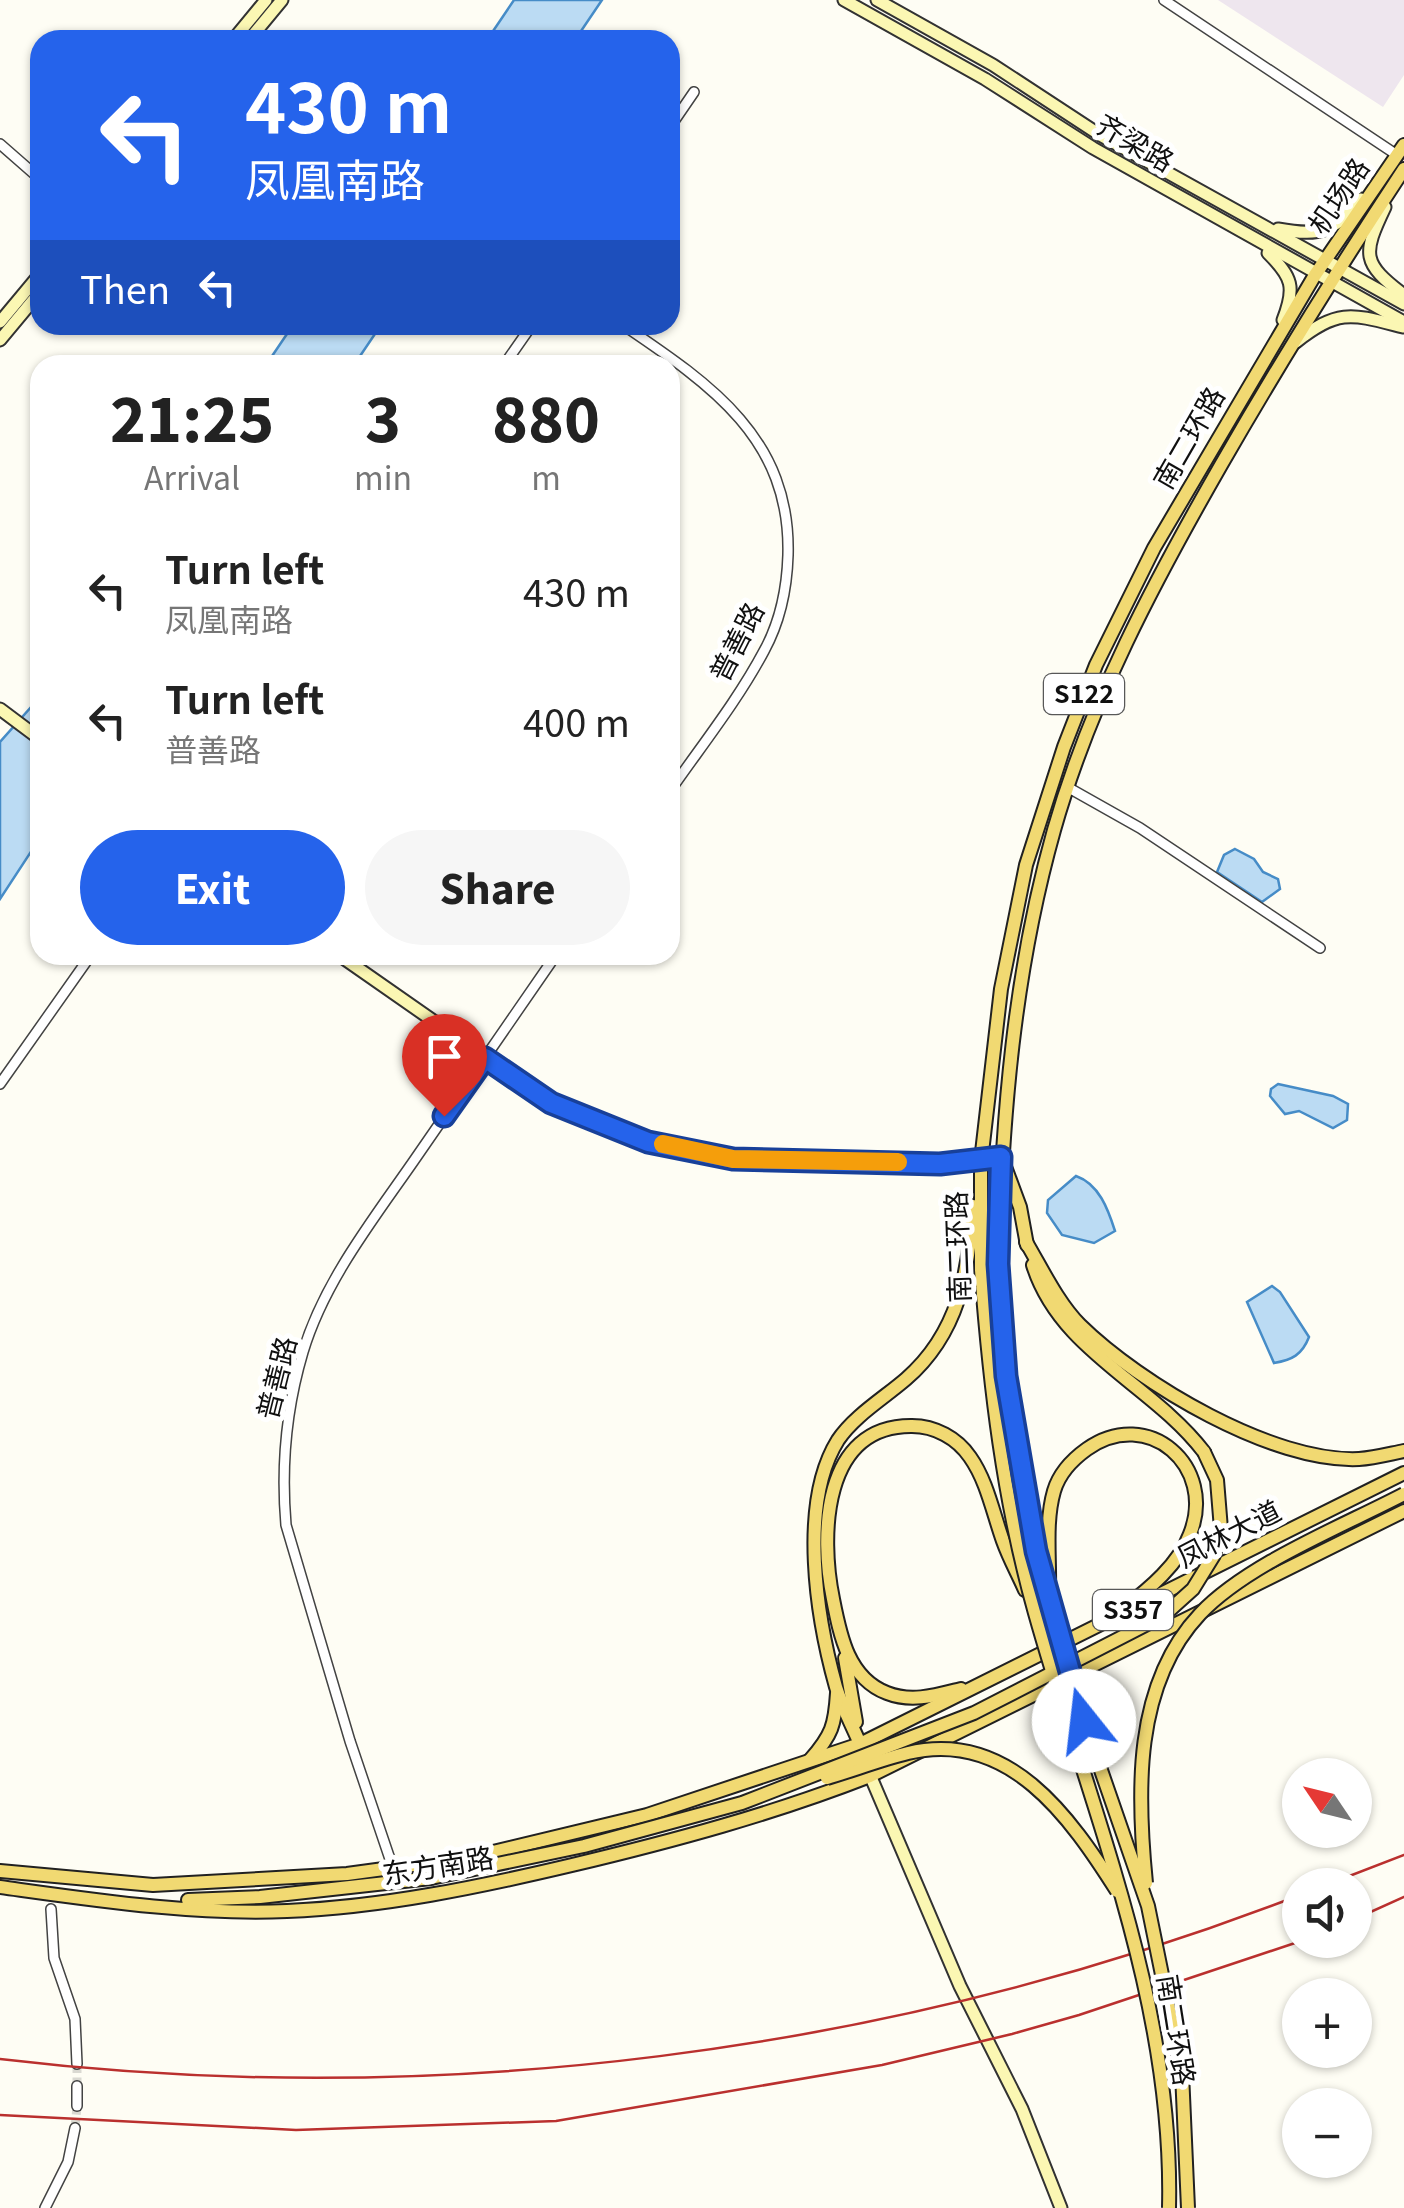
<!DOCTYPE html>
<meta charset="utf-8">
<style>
:root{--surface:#fff;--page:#f6f6f6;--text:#222;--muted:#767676;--accent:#2563eb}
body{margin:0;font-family:Georgia,"Noto Sans SC",serif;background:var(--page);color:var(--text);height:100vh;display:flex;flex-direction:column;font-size:38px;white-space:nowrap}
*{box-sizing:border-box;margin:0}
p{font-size:32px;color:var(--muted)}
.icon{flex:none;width:55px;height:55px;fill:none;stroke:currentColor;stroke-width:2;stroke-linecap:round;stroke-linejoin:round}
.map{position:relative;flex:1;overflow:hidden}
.drawer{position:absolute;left:30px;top:355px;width:650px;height:610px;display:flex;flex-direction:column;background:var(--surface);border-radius:30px;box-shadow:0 2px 8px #0004}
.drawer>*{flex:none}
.hud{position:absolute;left:30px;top:30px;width:650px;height:305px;border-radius:30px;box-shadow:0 2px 8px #0004;background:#2563eb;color:#fff;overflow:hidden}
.needle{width:65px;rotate:305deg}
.controls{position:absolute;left:1282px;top:1758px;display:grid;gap:20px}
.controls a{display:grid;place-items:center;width:90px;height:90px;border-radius:50%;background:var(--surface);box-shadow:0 2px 8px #0004;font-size:50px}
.pin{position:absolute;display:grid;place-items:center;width:85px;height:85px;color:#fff;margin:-102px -42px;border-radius:50% 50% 50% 0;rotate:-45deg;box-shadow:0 0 10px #0007}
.pin .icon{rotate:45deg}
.me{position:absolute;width:110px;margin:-55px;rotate:344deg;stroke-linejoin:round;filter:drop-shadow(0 0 8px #0008)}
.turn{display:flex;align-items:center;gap:35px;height:210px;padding:0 50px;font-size:45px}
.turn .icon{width:130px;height:130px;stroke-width:2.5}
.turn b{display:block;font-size:70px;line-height:85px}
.then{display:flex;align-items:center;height:95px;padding:0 50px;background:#0003;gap:20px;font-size:38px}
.eta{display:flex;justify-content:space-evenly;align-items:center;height:170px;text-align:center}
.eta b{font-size:60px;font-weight:800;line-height:70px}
.primary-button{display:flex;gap:20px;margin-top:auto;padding:20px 50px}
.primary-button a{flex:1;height:115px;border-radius:60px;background:var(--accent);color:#fff;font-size:40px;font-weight:800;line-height:115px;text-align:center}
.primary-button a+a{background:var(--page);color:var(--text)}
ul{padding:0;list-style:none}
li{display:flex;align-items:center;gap:30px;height:130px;padding:0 50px}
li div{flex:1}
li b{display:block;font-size:38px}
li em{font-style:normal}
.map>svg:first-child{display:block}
</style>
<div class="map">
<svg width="1404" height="2208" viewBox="0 0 1404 2208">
<rect width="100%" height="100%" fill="#fefdf4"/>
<!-- industrial -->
<path fill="#eee6ee" d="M1218 0H1404V75L1383 107Z"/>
<!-- water -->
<g fill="#bbdbf3" stroke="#468cc7" stroke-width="2.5">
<path d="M514 0H602L575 40H487Z"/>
<path d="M293 325H381L354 365H266Z"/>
<path d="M40 697V838L0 899V742Z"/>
<path d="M1235 849 1254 859 1263 872 1278 879 1280 889 1262 902 1217 872 1224 855Z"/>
<path d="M1278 1084 1333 1096 1348 1104 1347 1120 1333 1128 1299 1111 1285 1114 1270 1096 1271 1089Z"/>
<path d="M1076 1176C1099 1184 1108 1209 1115 1231L1094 1243 1062 1235 1047 1213 1048 1200Z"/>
<path d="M1272 1286 1280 1292 1309 1337C1302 1355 1292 1360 1274 1363L1247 1302Z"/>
</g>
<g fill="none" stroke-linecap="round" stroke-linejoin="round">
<!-- street-tunnel -->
<g stroke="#dad9d2" stroke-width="9" stroke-dasharray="9 4.5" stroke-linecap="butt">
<path d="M77 2064V2086"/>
<path d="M75 2128 77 2106"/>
</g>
<defs>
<g id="street">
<path d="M1164 0 1397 155"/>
<path d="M670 127 694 92"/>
<path d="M0 144 40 179"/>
<path d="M623 325C710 384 791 438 788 555 787 588 780 622 764 651 738 700 702 745 670 791"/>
<path d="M504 365 532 325"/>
<path d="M1069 788 1140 828 1320 948"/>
<path d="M0 1084 91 955"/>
<path d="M393 1868 350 1741 286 1525C281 1467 286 1409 303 1352 324 1282 372 1221 413 1162 461 1093 509 1024 556 955"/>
<path d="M51 1909 54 1958 75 2019 77 2064"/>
<path d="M77 2106V2086"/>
<path d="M45 2208 68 2162 75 2128"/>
</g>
<g id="secondary">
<path d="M844 0 985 79 1093 148 1404 322"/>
<path d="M877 0 993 65 1100 135 1404 304"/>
<path d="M233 40 266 0"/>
<path d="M249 40 282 0"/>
<path d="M1385 207C1362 255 1362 263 1404 295"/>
<path d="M1278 229C1322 237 1333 232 1361 199"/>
<path d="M1268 253C1292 277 1296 287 1283 320"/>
<path d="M0 322 40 274"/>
<path d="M0 340 40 292"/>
<path d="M1296 342C1339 308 1352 314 1403 327"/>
<path d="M0 709 40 739"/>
<path d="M339 955 551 1103 648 1142 733 1159 940 1164 1001 1157"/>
<path d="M867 1768 960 1986 1022 2109 1061 2208"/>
</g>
<g id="primary">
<path d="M1004 1164 1020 1207 1027 1245"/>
<path d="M1026 1242C1042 1269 1058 1303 1080 1325 1140 1384 1273 1463 1359 1459 1374 1458 1389 1454 1404 1451"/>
<path d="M998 1264C1002 1117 1014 972 1054 830 1091 700 1154 582 1221 465 1279 364 1340 266 1404 169"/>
<path d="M1033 1265C1060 1351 1152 1384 1204 1452"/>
<path d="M981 1270V1161L1001 989 1026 865 1064 747 1096 665 1154 548 1315 275 1404 145"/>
<path d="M1049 1591C1050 1558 1045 1522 1054 1491 1059 1474 1073 1459 1087 1449 1148 1406 1217 1466 1190 1534 1179 1564 1149 1589 1124 1608"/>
<path d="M845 1658 856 1722"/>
<path d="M961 1689C937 1695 912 1703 887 1693 848 1678 840 1635 833 1599 820 1536 822 1425 912 1426 935 1426 957 1438 970 1457 987 1481 993 1513 1003 1541 1009 1558 1018 1574 1025 1590"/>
<path d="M860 1744C852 1725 842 1707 836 1687 817 1619 798 1504 838 1440 854 1416 884 1398 906 1379 959 1333 969 1272 973 1206"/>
<path d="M810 1760C832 1735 835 1725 837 1693"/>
<path d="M0 1871 153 1885 347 1874 472 1857 647 1815 860 1744 1404 1473"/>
<path d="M0 1887C94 1900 192 1915 287 1911 383 1907 479 1887 572 1865 673 1841 773 1814 870 1776L1404 1511"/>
<path d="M188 1900 260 1897 431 1878"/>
</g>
</defs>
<!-- street casing -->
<use href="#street" stroke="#434343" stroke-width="12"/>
<!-- secondary casing -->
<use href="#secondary" stroke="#323232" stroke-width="15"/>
<!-- primary casing -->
<use href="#primary" stroke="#212121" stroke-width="16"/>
<!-- street -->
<use href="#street" stroke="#fff" stroke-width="9"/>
<!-- secondary -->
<use href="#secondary" stroke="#fbf7b3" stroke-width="11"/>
<!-- primary -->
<use href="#primary" stroke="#f1d972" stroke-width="12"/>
<!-- rail -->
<g stroke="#ba302e" stroke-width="2.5">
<path d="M1326 1885 1404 1855"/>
<path d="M1355 1919 1404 1897"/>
<path d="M0 2059C435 2111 891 2054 1300 1895"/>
<path d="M0 2115 296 2130 556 2121 882 2065 1012 2034 1079 2015 1304 1940"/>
</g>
<defs>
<g id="primary-bridge">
<path d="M998 1264 1006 1376 1036 1551 1084 1721 1148 1906 1182 2073 1188 2208"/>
<path d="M981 1270C990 1386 1003 1500 1035 1613 1090 1809 1174 2001 1169 2208"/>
<path d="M827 1778C854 1770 880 1760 908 1753 1009 1729 1070 1817 1117 1891"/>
<path d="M431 1878 584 1846 742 1803 974 1713 1163 1616 1193 1589 1214 1555 1221 1529 1217 1480 1204 1452"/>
<path d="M1146 1883C1137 1794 1133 1685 1200 1614 1247 1564 1343 1526 1404 1494"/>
</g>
</defs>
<!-- primary-bridge casing -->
<use href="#primary-bridge" stroke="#212121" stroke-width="16" stroke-linecap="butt"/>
<!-- primary-bridge -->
<use href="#primary-bridge" stroke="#f1d972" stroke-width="12"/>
</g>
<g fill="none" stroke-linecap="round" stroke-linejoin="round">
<defs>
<path id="route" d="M444 1116 485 1058 551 1103 648 1142 733 1159 940 1164 1001 1157 998 1264 1006 1376 1036 1551 1084 1721"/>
</defs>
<!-- route casing -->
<use href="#route" stroke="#184099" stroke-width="25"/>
<!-- route -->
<use href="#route" stroke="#2563eb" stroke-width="18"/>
<!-- slow -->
<path stroke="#f59e0b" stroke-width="18" d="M663 1144 733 1159 898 1162"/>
</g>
<g text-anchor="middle" stroke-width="10" stroke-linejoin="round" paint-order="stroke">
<!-- shield labels -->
<g fill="#fff" stroke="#585858" stroke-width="2.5">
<rect x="1044" y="674" width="80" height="40" rx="8"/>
<rect x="1093" y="1590" width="80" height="40" rx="8"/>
</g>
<g font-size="25" font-weight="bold" fill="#101010">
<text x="1084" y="703">S122</text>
<text x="1133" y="1619">S357</text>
</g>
<!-- street labels -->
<g font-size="28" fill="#101010" stroke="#fff">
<text transform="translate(1135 143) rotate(30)" y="10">齐梁路</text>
<text transform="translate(1339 196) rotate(-56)" y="10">机场路</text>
<text transform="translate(1189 438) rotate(-60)" y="10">南二环路</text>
<text transform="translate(737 642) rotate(-63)" y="10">普善路</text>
<text transform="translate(958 1247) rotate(-92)" y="10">南二环路</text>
<text transform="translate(277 1378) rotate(-76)" y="10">普善路</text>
<text transform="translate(1229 1534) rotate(-27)" y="10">凤林大道</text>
<text transform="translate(438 1866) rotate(-9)" y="10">东方南路</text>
<text transform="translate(1176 2030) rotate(81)" y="10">南二环路</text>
</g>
</g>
</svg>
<div class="controls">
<a><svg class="needle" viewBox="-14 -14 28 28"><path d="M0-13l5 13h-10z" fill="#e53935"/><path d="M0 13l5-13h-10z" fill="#767676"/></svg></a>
<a><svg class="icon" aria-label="sound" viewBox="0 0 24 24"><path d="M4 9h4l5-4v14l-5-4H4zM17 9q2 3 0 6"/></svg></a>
<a>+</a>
<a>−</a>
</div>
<div class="pin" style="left:444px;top:1116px;background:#d93025"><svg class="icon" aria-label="arrive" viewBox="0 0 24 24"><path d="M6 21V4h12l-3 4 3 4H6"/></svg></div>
<svg class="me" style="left:1084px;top:1721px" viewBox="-20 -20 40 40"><circle r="19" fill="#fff"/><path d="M0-13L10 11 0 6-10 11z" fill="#2563eb"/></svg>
<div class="hud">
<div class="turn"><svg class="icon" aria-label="left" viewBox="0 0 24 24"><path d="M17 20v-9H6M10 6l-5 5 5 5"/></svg><div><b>430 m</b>凤凰南路</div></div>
<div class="then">Then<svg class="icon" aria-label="left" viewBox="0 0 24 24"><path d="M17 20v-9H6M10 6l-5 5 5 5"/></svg></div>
</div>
<section class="drawer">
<div class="eta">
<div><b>21:25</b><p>Arrival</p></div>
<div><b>3</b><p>min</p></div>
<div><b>880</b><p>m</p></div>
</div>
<ul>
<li><svg class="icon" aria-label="left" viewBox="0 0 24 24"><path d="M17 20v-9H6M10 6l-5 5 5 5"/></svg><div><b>Turn left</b><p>凤凰南路</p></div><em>430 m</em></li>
<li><svg class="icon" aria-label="left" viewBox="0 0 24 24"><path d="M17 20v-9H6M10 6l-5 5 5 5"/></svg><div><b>Turn left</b><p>普善路</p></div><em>400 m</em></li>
</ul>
<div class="primary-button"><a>Exit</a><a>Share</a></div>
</section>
</div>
